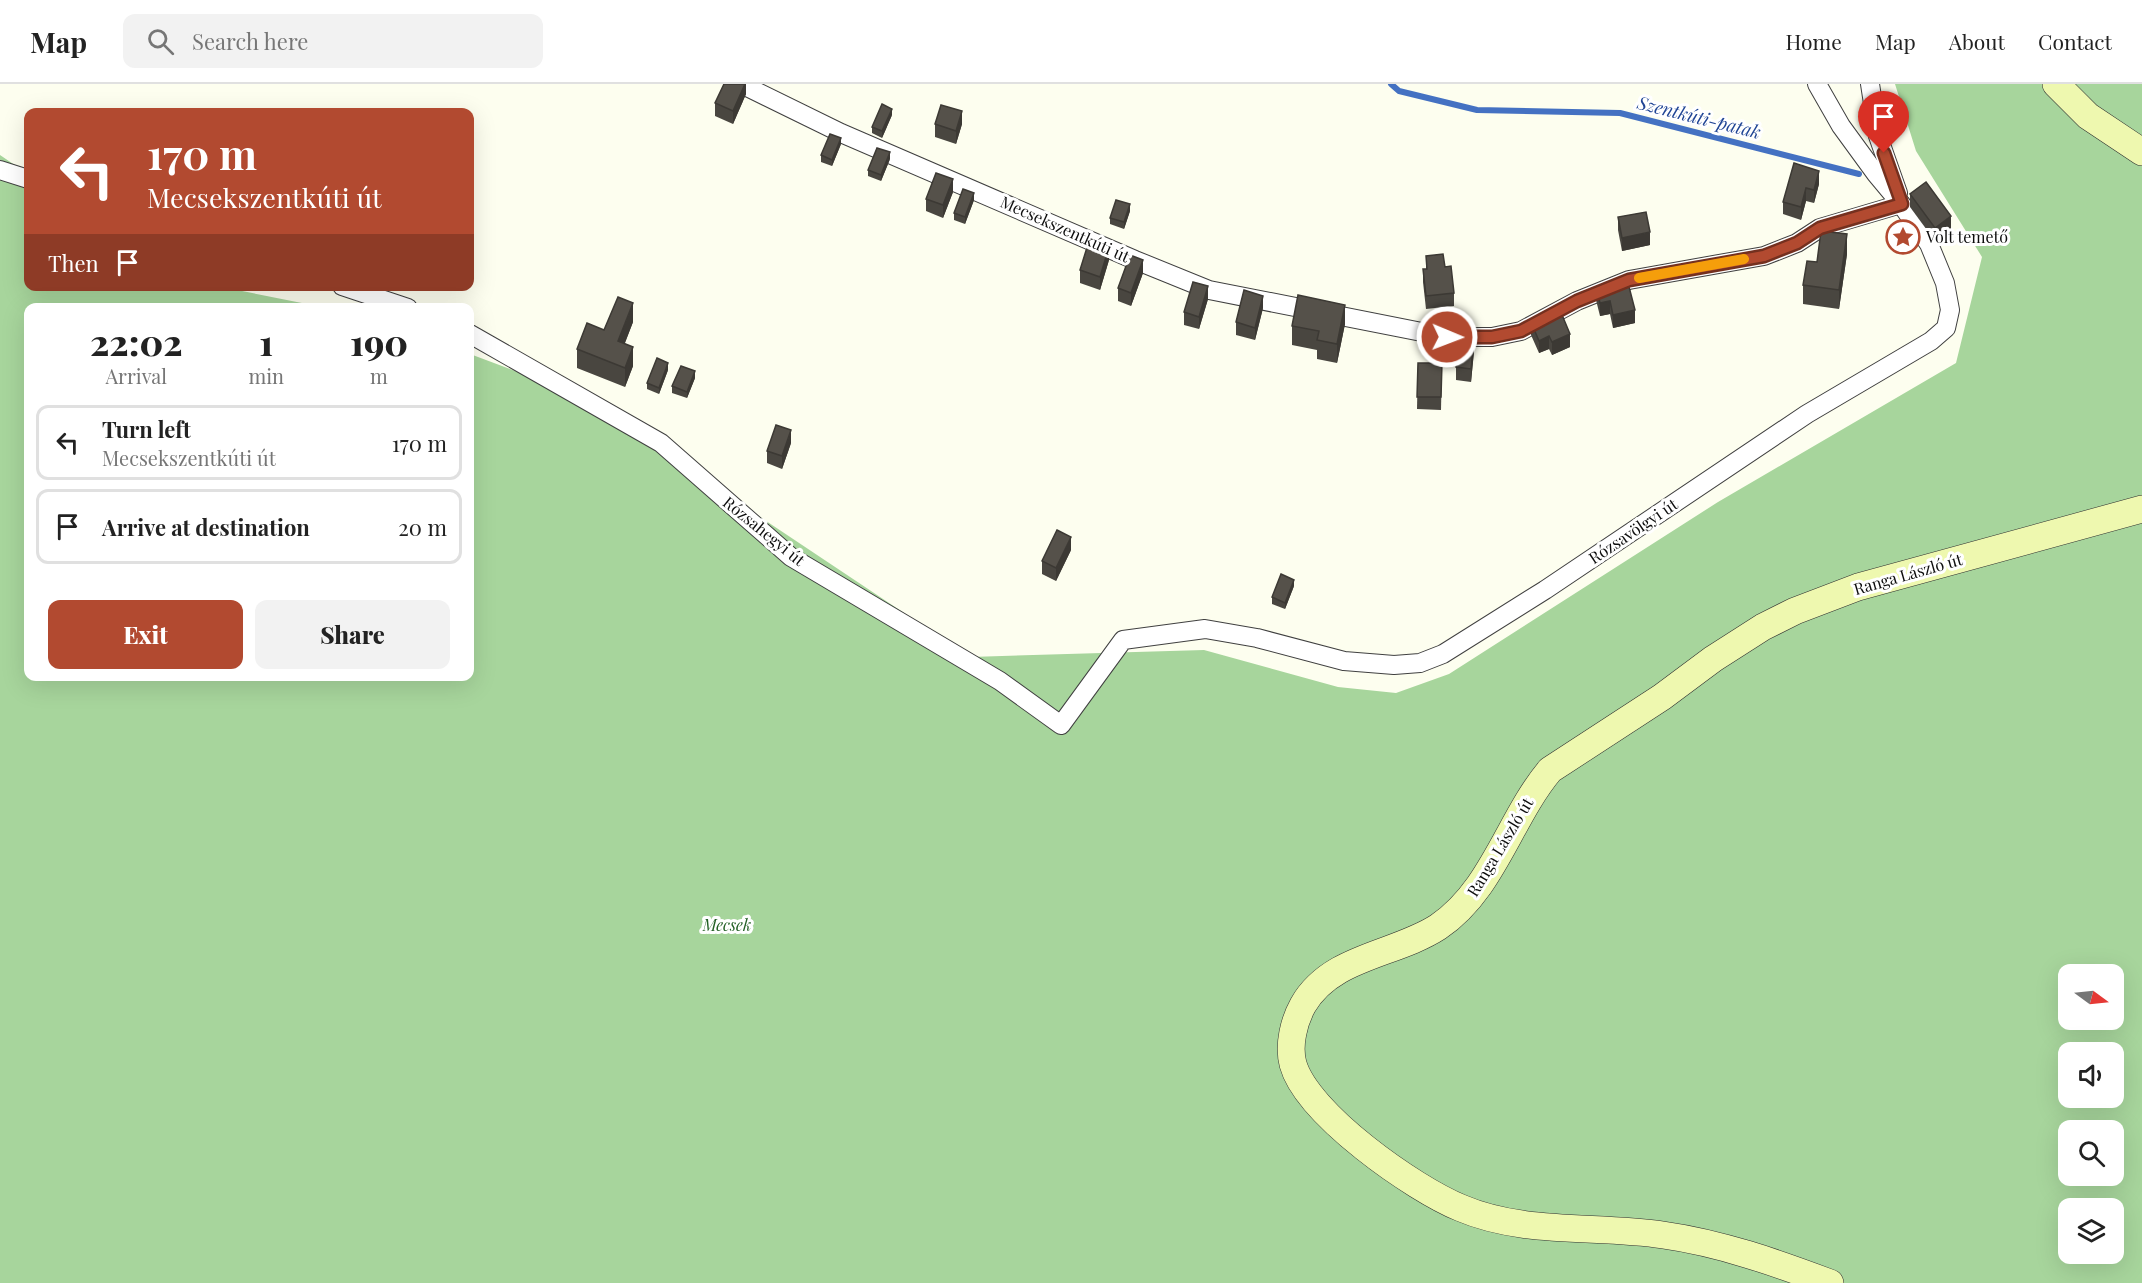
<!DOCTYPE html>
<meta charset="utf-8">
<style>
:root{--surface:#fff;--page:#f2f2f2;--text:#222;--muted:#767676;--line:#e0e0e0;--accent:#b24a30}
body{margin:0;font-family:"Playfair Display",serif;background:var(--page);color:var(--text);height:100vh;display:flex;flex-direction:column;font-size:22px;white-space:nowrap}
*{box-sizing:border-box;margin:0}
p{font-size:20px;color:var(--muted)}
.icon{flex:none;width:33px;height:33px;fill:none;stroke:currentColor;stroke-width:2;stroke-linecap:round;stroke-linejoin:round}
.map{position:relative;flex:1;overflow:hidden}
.details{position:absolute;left:24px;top:219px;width:450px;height:378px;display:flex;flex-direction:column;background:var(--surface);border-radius:12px;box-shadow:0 6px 24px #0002}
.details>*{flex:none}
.banner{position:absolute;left:24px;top:24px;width:450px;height:183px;border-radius:12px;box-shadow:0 6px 24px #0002;background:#b24a30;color:#fff;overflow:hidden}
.needle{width:39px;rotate:105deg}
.controls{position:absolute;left:2058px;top:880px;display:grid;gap:12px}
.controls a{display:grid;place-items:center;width:66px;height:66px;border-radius:12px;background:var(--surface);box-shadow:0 6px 24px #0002;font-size:30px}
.pin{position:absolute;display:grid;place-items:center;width:51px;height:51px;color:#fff;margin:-62px -26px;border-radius:50% 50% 50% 0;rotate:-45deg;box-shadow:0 0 6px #0007}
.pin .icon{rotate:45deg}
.me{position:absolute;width:66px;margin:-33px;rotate:91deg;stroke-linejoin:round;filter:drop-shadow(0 0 4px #0008)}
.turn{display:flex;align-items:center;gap:21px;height:126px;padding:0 24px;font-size:27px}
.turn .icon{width:78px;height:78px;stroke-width:2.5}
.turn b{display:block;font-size:42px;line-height:51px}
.then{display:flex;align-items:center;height:57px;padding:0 24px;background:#0003;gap:12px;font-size:22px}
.eta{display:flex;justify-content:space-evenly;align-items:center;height:102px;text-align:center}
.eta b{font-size:36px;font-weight:800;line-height:42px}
.cta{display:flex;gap:12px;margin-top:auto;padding:12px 24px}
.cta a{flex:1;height:69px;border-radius:12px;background:var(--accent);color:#fff;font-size:24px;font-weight:800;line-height:69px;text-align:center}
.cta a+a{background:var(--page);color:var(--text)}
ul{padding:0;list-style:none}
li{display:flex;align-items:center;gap:18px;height:75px;margin:0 12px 9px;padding:0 12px;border:3px solid var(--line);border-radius:12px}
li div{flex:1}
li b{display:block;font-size:22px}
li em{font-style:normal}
header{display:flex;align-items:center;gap:36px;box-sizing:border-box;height:84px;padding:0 30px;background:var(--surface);border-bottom:2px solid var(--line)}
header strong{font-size:28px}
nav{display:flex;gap:33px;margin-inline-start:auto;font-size:21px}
.search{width:420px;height:54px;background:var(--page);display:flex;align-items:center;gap:15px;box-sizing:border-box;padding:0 21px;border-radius:12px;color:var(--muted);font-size:22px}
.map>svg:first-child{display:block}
</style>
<header>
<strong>Map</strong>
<div class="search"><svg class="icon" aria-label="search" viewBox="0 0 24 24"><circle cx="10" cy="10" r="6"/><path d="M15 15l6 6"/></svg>Search here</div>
<nav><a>Home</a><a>Map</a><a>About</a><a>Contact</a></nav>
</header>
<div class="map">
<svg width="2142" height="1199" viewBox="0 0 2142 1199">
<rect width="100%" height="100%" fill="#fdfeef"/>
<!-- forest -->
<path fill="#a7d59c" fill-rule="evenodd" d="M1895 0H2142V1199H0V71L28 90V202L222 203 322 223 28 224V592H470V270L576 310 970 573 1204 566 1338 603 1396 609 1449 590 1718 418 1956 279 1982 173 1916 67ZM2068 891H2114V936H2068ZM2068 969H2114V1014H2068ZM2068 1047H2114V1092H2068ZM2068 1125H2114V1170H2068Z"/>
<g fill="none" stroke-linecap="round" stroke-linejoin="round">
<!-- stream -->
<path stroke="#4471c2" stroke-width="6" d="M1391 0 1399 7 1477 26 1620 29 1859 90"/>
<defs>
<g id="minor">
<path d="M741 0 841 49 1135 176 1209 206 1447 253H1492L1521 247 1577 217 1629 196 1764 172 1797 159 1820 144 1901 120"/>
<path d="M1870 0 1878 52 1898 109"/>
<path d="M0 86 28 95"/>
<path d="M342 202 408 224"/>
<path d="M470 250 661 359 791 473 1000 597 1061 641 1123 556 1205 545 1257 554 1344 577 1394 581 1420 579 1443 570 1545 506 1807 330 1931 257 1946 244 1950 226 1945 199 1929 160 1901 120 1876 90 1841 42 1817 0"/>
</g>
<g id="secondary">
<path d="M2056 0 2088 32 2142 68"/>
<path d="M1830 1199C1777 1179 1720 1159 1663 1151 1598 1141 1524 1151 1461 1124 1414 1105 1307 1030 1293 980 1288 961 1294 937 1303 921 1331 872 1395 871 1438 843 1493 806 1509 735 1550 686L1662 613 1713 575 1763 543 1795 527 1858 503 2142 425"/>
</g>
</defs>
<!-- minor casing -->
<use href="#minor" stroke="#404040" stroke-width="20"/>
<!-- secondary casing -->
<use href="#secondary" stroke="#2f2f2f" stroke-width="28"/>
<!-- minor -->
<use href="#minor" stroke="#fff" stroke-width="18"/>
<!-- secondary -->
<use href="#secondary" stroke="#eef8af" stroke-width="27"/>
</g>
<!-- wall -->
<g fill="#494640">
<path d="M746 0V10L733 40 715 32V19Z"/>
<path d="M892 31 882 54 872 49V43Z"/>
<path d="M935 40H962L956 60 935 53Z"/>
<path d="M841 60 832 82 821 78V71Z"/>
<path d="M890 75 881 97 868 92V86Z"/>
<path d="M1794 79 1819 100 1814 119 1806 117 1801 136 1783 130V118Z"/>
<path d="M953 108 943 134 926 127V115Z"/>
<path d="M1910 110 1951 145 1935 157 1910 123Z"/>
<path d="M974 116 965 140 954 136V129Z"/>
<path d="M1130 127 1124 145 1110 140V134Z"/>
<path d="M1618 133 1650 161 1622 167 1618 146Z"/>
<path d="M1847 170 1839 225 1803 220V201L1817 178Z"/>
<path d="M1426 172 1445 183 1454 209V222L1426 225 1423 198V185H1426Z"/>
<path d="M1109 176 1100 206 1080 199V186Z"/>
<path d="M1143 189 1131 222 1118 217V204Z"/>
<path d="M1596 203 1635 239 1613 244 1610 230 1600 232 1596 216Z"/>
<path d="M1208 215 1199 245 1184 241V228Z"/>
<path d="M1263 224 1255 256 1236 251V238Z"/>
<path d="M633 238 625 259 633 282 625 303 577 284V265L604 246Z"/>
<path d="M1531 238 1570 263 1552 271 1549 265 1539 269 1531 251Z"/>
<path d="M1345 240 1337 279 1317 275V266L1292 261V242Z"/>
<path d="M1474 267 1471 298 1456 296V283Z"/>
<path d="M1418 279H1442L1441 326 1417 325Z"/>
<path d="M668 286 659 310 647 305V299Z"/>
<path d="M695 294 687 314 672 309V302Z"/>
<path d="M791 359 782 385 767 379V367Z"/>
<path d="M1071 466 1056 497 1042 490V477Z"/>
<path d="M1294 502 1285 525 1272 520V513Z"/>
</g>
<!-- shaded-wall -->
<g fill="#3c3934">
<path d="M745 0H746V10L733 40V27Z"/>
<path d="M892 25V31L882 54V47Z"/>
<path d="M962 27V40L956 60V47Z"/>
<path d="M841 54V60L832 82V76Z"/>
<path d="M890 68V75L881 97V91Z"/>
<path d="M1819 87V100L1814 119V106Z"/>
<path d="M953 95V108L943 134V121Z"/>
<path d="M1806 104V117L1801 136V123Z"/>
<path d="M974 109V116L965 140V133Z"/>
<path d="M1130 120V127L1124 145V138Z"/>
<path d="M1951 132V145L1935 157V144Z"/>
<path d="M1650 148V161L1622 167V154Z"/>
<path d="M1847 150V170L1839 225V206Z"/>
<path d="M1109 163V176L1100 206V193Z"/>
<path d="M1143 176V189L1131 222V209Z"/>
<path d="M1208 202V215L1199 245V233Z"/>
<path d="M1263 212V224L1255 256V244Z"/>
<path d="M1610 217V230L1600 232V219Z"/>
<path d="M633 219V238L618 276V257Z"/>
<path d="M1345 221V240L1337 279V260Z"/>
<path d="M1635 226V239L1613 244V231Z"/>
<path d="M1570 250V263L1552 271V258Z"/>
<path d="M1549 252V265L1539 269V257Z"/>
<path d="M1474 255V267L1471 298V285Z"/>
<path d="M633 263V282L625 303V284Z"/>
<path d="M668 279V286L659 310V304Z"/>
<path d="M695 287V294L687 314V308Z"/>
<path d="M791 346V359L782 385V372Z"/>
<path d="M1071 453V466L1056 497V484Z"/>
<path d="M1294 496V502L1285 525V519Z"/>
</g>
<!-- building -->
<g fill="#55514a" stroke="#3c3934" stroke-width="1.5">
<path d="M724 0H745L733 27 715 19Z"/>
<path d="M882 20 892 25 882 47 872 43Z"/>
<path d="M941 21 962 27 956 47 935 40Z"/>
<path d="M830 50 841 54 832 76 821 71Z"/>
<path d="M877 64 890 68 881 91 868 86Z"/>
<path d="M1794 79 1819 87 1814 106 1806 104 1801 123 1783 118Z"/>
<path d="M936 89 953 95 943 121 926 115Z"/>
<path d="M1926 98 1951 132 1935 144 1910 110Z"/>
<path d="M963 105 974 109 965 133 954 129Z"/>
<path d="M1116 116 1130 120 1124 138 1110 134Z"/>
<path d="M1646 128 1650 148 1622 154 1618 133Z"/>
<path d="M1821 147 1847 150 1839 206 1803 201 1807 177 1817 178Z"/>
<path d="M1089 157 1109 163 1100 193 1080 186Z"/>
<path d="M1443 170 1445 183 1451 182 1454 209 1426 212 1423 185H1427L1426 172Z"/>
<path d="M1130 171 1143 176 1131 209 1118 204Z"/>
<path d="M1627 195 1635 226 1613 231 1610 217 1600 219 1596 203Z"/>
<path d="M1193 198 1208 202 1199 233 1184 228Z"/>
<path d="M1244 206 1263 212 1255 244 1236 238Z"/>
<path d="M1298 211 1345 221 1337 260 1317 256 1319 247 1292 242Z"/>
<path d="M618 213 633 219 618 257 633 263 625 284 577 265 587 239 604 246Z"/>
<path d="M1560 226 1570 250 1552 258 1549 252 1539 257 1531 238Z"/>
<path d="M1459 253 1474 255 1471 285 1456 283Z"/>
<path d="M657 274 668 279 659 304 647 299Z"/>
<path d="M1418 279H1442L1441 313H1417Z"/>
<path d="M681 282 695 287 687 308 672 302Z"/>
<path d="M776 341 791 346 782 372 767 367Z"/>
<path d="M1057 446 1071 453 1056 484 1042 477Z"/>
<path d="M1281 490 1294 496 1285 519 1272 513Z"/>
</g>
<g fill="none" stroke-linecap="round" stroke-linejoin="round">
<defs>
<path id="route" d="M1447 253H1492L1521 247 1577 217 1629 196 1764 172 1797 159 1820 144 1902 120 1884 69"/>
</defs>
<!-- route casing -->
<use href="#route" stroke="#74301f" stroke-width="15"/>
<!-- route -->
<use href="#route" stroke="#b24a30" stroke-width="10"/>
<!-- slow -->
<path stroke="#f59e0b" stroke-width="10" d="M1639 194 1744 175"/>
</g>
<!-- icons -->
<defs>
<symbol id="sight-ring" viewBox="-11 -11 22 22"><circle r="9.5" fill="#fff" stroke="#b24a30" stroke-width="1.5"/><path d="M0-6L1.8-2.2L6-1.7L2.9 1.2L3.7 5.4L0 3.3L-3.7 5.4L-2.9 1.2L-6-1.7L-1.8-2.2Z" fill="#b24a30"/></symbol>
</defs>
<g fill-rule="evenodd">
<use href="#sight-ring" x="1884" y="134" width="38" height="38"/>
</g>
<g text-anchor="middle" stroke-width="6" stroke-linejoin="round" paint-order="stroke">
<!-- street labels -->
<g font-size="16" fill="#0d0d0d" stroke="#fff">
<text transform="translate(1065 145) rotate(24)" y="6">Mecsekszentkúti út</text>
<text transform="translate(764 447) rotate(39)" y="6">Rózsahegyi út</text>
<text transform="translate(1633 447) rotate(-34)" y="6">Rózsavölgyi út</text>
<text transform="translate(1908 490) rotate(-16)" y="6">Ranga László út</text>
<text transform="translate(1500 763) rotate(-59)" y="6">Ranga László út</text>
</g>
<!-- poi labels -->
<g font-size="16" fill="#0d0d0d" stroke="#fff" text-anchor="start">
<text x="1926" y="159">Volt temető</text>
</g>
<!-- park labels -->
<g font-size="16" font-style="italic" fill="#236025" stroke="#fff">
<text x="727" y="847">Mecsek</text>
</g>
<!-- water labels -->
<g font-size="18" font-style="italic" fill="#204595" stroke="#fff">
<text transform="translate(1699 34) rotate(14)" y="6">Szentkúti-patak</text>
</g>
</g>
</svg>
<div class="controls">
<a><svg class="needle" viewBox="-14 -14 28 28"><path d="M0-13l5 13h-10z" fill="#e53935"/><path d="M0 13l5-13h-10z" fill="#767676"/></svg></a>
<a><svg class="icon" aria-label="sound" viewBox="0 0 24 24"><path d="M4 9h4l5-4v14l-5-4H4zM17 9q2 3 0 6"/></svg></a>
<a><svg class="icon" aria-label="search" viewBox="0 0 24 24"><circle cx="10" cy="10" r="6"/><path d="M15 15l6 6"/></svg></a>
<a><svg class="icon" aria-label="layers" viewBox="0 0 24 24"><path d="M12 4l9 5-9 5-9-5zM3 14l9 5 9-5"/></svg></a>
</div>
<div class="pin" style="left:1884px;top:69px;background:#d93025"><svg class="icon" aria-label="arrive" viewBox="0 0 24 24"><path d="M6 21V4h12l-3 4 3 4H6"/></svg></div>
<svg class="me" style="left:1447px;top:253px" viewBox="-20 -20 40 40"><circle r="17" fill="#b24a30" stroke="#fff" stroke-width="3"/><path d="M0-11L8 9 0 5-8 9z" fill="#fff"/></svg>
<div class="banner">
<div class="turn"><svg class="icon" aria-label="left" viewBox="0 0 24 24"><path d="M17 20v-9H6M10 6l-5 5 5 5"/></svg><div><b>170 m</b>Mecsekszentkúti út</div></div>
<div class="then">Then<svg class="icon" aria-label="arrive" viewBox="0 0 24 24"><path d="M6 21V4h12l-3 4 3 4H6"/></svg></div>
</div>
<section class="details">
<div class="eta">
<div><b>22:02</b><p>Arrival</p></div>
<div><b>1</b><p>min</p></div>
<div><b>190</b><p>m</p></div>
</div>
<ul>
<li><svg class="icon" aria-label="left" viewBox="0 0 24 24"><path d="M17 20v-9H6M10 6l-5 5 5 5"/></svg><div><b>Turn left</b><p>Mecsekszentkúti út</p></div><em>170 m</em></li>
<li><svg class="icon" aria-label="arrive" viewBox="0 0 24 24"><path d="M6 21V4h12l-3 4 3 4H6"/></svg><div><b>Arrive at destination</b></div><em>20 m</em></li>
</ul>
<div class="cta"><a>Exit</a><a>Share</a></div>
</section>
</div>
